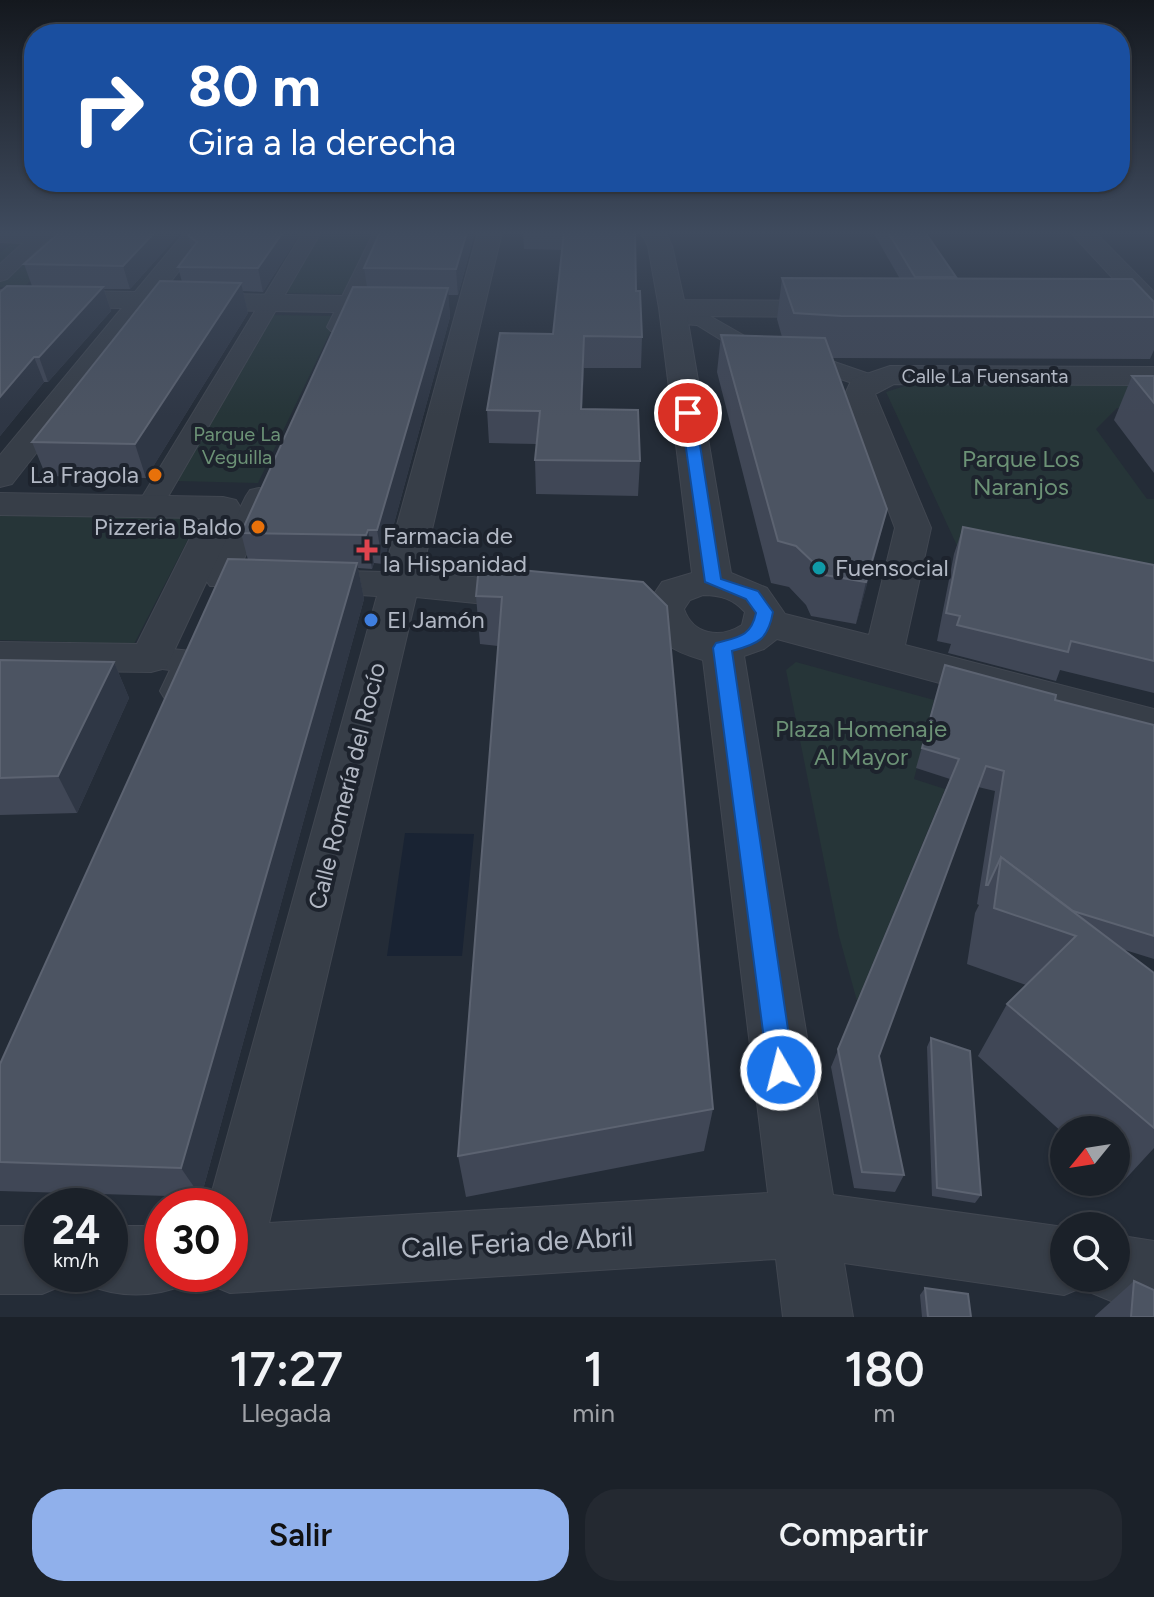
<!DOCTYPE html>
<html lang="es">
<meta charset="utf-8">
<style>
:root{--surface:#1b2129;--page:#242931;--text:#f1f3f6;--muted:#a0a3a8;--line:#393e46;--accent:#90b0eb}
body{margin:0;font-family:Figtree,sans-serif;background:var(--page);color:var(--text);height:100vh;display:flex;flex-direction:column;font-size:30px;white-space:nowrap}
*{box-sizing:border-box;margin:0}
p{font-size:26px;color:var(--muted)}
.icon{flex:none;width:44px;height:44px;fill:none;stroke:currentColor;stroke-width:2;stroke-linecap:round;stroke-linejoin:round}
.map{position:relative;height:1317px;overflow:hidden}
.drawer{display:flex;flex-direction:column;background:var(--surface);flex:1}
.drawer>*{flex:none}
.hud{position:absolute;left:24px;top:24px;width:1106px;height:168px;border-radius:32px;box-shadow:0 2px 6px #0004,0 0 0 2px var(--line);background:#1a4fa0;color:#fff;overflow:hidden}
.needle{width:52px;rotate:240deg}
.tools{position:absolute;left:1050px;top:1116px;display:grid;gap:16px}
.tools a{display:grid;place-items:center;width:80px;height:80px;border-radius:50%;background:var(--surface);box-shadow:0 2px 6px #0004,0 0 0 2px var(--line);font-size:40px}
.speed{position:absolute;left:24px;top:1188px;display:flex;gap:16px;font-size:40px;font-weight:700;text-align:center}
.speed>*{display:grid;place-content:center;width:104px;height:104px;border-radius:50%;background:var(--surface);box-shadow:0 2px 6px #0004,0 0 0 2px var(--line);line-height:1}
.speed small{font-size:20px;font-weight:400}
.speed .limit{border:12px solid #d22;background:#fff;color:#111}
.pin{position:absolute;display:grid;place-items:center;width:68px;height:68px;color:#fff;margin:-34px;border:4px solid #fff;border-radius:50%;box-shadow:0 2px 8px #0007}
.me{position:absolute;width:88px;margin:-44px;rotate:352deg;stroke-linejoin:round;filter:drop-shadow(0 0 6px #0008)}
.turn{display:flex;align-items:center;gap:28px;height:168px;padding:0 32px;font-size:36px}
.turn .icon{width:104px;height:104px;stroke-width:2.5}
.turn b{display:block;font-size:56px;line-height:68px}
.eta{display:flex;justify-content:space-evenly;align-items:center;height:136px;text-align:center}
.eta b{font-size:48px;font-weight:600;line-height:56px}
.primary-button{display:flex;gap:16px;margin-top:auto;padding:16px 32px}
.primary-button a{flex:1;height:92px;border-radius:32px;background:var(--accent);color:#111;font-size:32px;font-weight:600;line-height:92px;text-align:center}
.primary-button a+a{background:var(--page);color:var(--text)}
.map>svg:first-child{display:block}
</style>
<div class="map">
<svg width="1154" height="1317" viewBox="0 0 1154 1317">
<rect width="100%" height="100%" fill="#242c37"/>
<!-- green -->
<g fill="#263538">
<path d="M320 232H376L346 294 283 293Z"/>
<path d="M13 242 69 243 23 288 0 287V253Z"/>
<path d="M268 315 338 316 258 483 176 481Z"/>
<path d="M1154 384V408H1117L1096 429 1147 499H1154V592L959 550 886 392 908 385Z"/>
<path d="M0 511 200 516 134 644 0 640Z"/>
<path d="M796 662 934 700 914 779 945 789 857 1001 839 936 786 670Z"/>
</g>
<!-- water -->
<path fill="#192333" d="M405 833 474 834 462 956H387Z"/>
<g fill="none" stroke-linecap="round" stroke-linejoin="round">
<defs>
<g id="pedestrian">
<path d="M0 232H119L85 243H44L7 279 0 281V264L23 243 0 242Z"/>
<path d="M303 232H321L162 507 159 513H139L136 507Z"/>
<path d="M374 232H392L349 327 338 333 331 331 327 327Z"/>
<path d="M674 313 708 315 783 358H823L878 377 881 382 870 389 820 372 770 370 697 325 667 323 664 319 667 315Z"/>
<path d="M259 488 268 490 272 496 235 579 230 586H210L205 579 246 496 250 490Z"/>
<path d="M151 647 202 652 207 660 189 699 177 703 165 699 160 691 170 670 140 666 135 658 140 650Z"/>
</g>
<g id="minor">
<path d="M185 232H209L162 293 402 297 411 299 415 305 411 311 402 313 149 309 12 484 0 487V455L122 308 0 306V290L135 292Z"/>
<path d="M478 232H502L422 572 534 583 548 587 554 596 548 605 534 609 416 597 269 1223 768 1193 703 660C672 651 654 642 644 609L662 582 692 573 659 308 648 246 641 232H665L672 246 684 300 837 301 846 303 850 309 846 315 837 317 687 316 731 573 767 588 785 614 869 635 895 528 845 394 852 379 890 366 1154 367V385L894 384 875 394 931 528 905 645 1154 709V741L777 639 764 649 744 656 833 1195 1064 1227V1278H1116V1235L1154 1241V1309L1116 1303 1092 1293 1088 1285 1064 1295 844 1263 853 1317H783L776 1259 230 1293 206 1283 202 1274H230V1206H208L377 596 291 591 286 582 291 573 305 570 384 572ZM703 595C721 595 733 599 745 612L742 625C720 639 693 635 684 609L690 600Z"/>
<path d="M1070 232H1095L1154 292V315L1145 313Z"/>
<path d="M0 493 223 497 236 500 241 508 166 668 151 672 0 670V642L137 644 200 518 0 515Z"/>
<path d="M0 1226H42V1274H70L66 1284 42 1294H0Z"/>
<path d="M110 1226H162V1274H190L186 1284C153 1298 119 1298 86 1284L82 1274H110Z"/>
</g>
</defs>
<!-- pedestrian casing -->
<use href="#pedestrian" stroke="#414751" stroke-width="2"/>
<!-- minor casing -->
<use href="#minor" stroke="#414751" stroke-width="2"/>
<!-- pedestrian -->
<use href="#pedestrian" fill="#373e48" fill-rule="evenodd"/>
<!-- minor -->
<use href="#minor" fill="#373e48" fill-rule="evenodd"/>
</g>
<!-- wall -->
<g fill="#404756">
<path d="M60 232H181L130 289H104L111 311 48 382H44L0 436V292L32 286 24 264Z"/>
<path d="M190 232H301L263 292 243 291 248 313 146 478 46 476 32 442 182 282 178 267 191 250 188 235Z"/>
<path d="M380 232H475L458 295H448L450 317 383 564 374 563 372 569 358 568 364 599 201 1197 0 1191V1064L248 560 241 533 367 287 364 268Z"/>
<path d="M523 232H635L636 291 642 337 641 368H584L582 409 640 461 638 496 536 494 535 460 537 444 489 443 487 410 553 334 562 250 524 249Z"/>
<path d="M873 232H925L956 277 955 279 1154 302V350L1150 359 832 358 887 509 856 624 811 616 806 605 789 587 771 583 717 372 721 335 782 337 777 319 782 278 900 279Z"/>
<path d="M1132 376H1154V473L1114 420Z"/>
<path d="M963 527 1154 565V693L1060 670 1056 681 948 653 951 644 937 641 954 554Z"/>
<path d="M476 596 667 606 713 1109 704 1151 466 1197 458 1156 498 646 480 644Z"/>
<path d="M0 660 114 662 129 698 77 813 0 815Z"/>
<path d="M945 665 1055 700 1154 725V959L1125 950 1154 973V1148L1120 1185 1116 1181V1130H1064V1134L978 1056 1007 1004 1026 985 967 964 975 913 979 905 977 904 995 791 978 787 879 1056 904 1175 895 1192 854 1188 831 1067 950 779 916 768Z"/>
<path d="M931 1038 981 1195 975 1203 932 1196 927 1047Z"/>
<path d="M1134 1281 1154 1317H1095V1316Z"/>
<path d="M925 1288 971 1317H922L920 1295Z"/>
</g>
<!-- shaded-wall -->
<g fill="#2f3745">
<path d="M155 232H181L130 289 123 266Z"/>
<path d="M283 232H301L263 292 258 268Z"/>
<path d="M467 232H475L458 295 456 269Z"/>
<path d="M241 283 248 313 146 478 135 444Z"/>
<path d="M103 287 111 311 48 382 39 357Z"/>
<path d="M448 288 450 317 383 564 377 530Z"/>
<path d="M584 336V368L581 442V409Z"/>
<path d="M34 357 44 382 0 436V397Z"/>
<path d="M887 509 877 549 856 624 866 582Z"/>
<path d="M368 530 374 563 372 569 366 535Z"/>
<path d="M357 563 364 599 201 1197 181 1168Z"/>
<path d="M114 662 129 698 77 813 58 776Z"/>
</g>
<!-- building -->
<g fill="#4c5462" stroke="#5c6371" stroke-width="2">
<path d="M60 232H155L123 266 24 264Z"/>
<path d="M190 232H283L258 268 178 267 197 242 188 235Z"/>
<path d="M380 232H467L456 269 364 268Z"/>
<path d="M564 232H635L636 291H640L642 337 584 336 581 409 638 410 640 461 535 460 540 411 487 410 500 333 553 334Z"/>
<path d="M888 232H925L956 277H915Z"/>
<path d="M782 278 1132 279 1154 302V317L841 316 794 313Z"/>
<path d="M160 281 241 283 135 444 32 442Z"/>
<path d="M7 286 103 287 39 357H34L0 397V292Z"/>
<path d="M353 287 448 288 377 530H368L366 535 241 533Z"/>
<path d="M721 335 825 338 887 509 866 582 819 574 814 563 796 546 778 541Z"/>
<path d="M1132 376H1154V403Z"/>
<path d="M963 527 1154 565V661L1071 641 1068 652 957 625 960 616 946 613Z"/>
<path d="M228 559 357 563 181 1168 0 1162V1064Z"/>
<path d="M479 566 643 582 667 606 713 1109 458 1156 502 597 476 596Z"/>
<path d="M0 660 114 662 58 776 0 778Z"/>
<path d="M945 665 1056 695 1055 700 1154 725V936L1073 911 1001 857 988 885H986L1004 771 986 766 879 1056 904 1175 862 1172 838 1049 959 759 922 748Z"/>
<path d="M1001 857 1154 973V1128L1007 1004 1076 936 994 908Z"/>
<path d="M931 1038 970 1051 981 1195 937 1188Z"/>
<path d="M1134 1281 1154 1290V1317H1131Z"/>
<path d="M925 1288 968 1294 971 1317H928Z"/>
</g>
<!-- sky -->
<linearGradient id="sky" x2="0" y2="1"><stop stop-color="#14181e"/><stop offset="0.56" stop-color="#3f4b5e"/><stop offset="1" stop-color="#3f4b5e" stop-opacity="0"/></linearGradient>
<rect width="1154" height="416" fill="url(#sky)"/>
<!-- route -->
<path fill="#1a73e8" stroke="#114b97" stroke-width="2" d="M688 409 695 413 721 579 758 591 773 612C768 640 758 644 732 651L794 1070 791 1079 781 1082 772 1079 768 1070 713 648 716 643C738 637 751 637 756 613L746 599 705 582 681 413Z"/>
<!-- markers -->
<g fill="#e8710a" stroke="#1d232d" stroke-width="3">
<circle cx="155" cy="475" r="8"/>
<circle cx="258" cy="527" r="8"/>
</g>
<path fill="#e0444e" stroke="#1d232d" stroke-width="3" d="M363 538h8v8h8v8h-8v8h-8v-8h-8v-8h8z"/>
<circle fill="#0f9aa8" stroke="#1d232d" stroke-width="3" cx="819" cy="568" r="8"/>
<circle fill="#3f7fe0" stroke="#1d232d" stroke-width="3" cx="371" cy="620" r="8"/>
<g text-anchor="middle" stroke-width="8" stroke-linejoin="round" paint-order="stroke">
<!-- far-street labels -->
<g font-size="20" fill="#b2b8c4" stroke="#1d232d">
<text x="985" y="383">Calle La Fuensanta</text>
</g>
<!-- far-park labels -->
<g font-size="20" fill="#6c9276" stroke="#1d232d">
<text x="237" y="441">Parque La<tspan x="237" dy="23">Veguilla</tspan></text>
</g>
<!-- park labels -->
<g font-size="24" fill="#6c9276" stroke="#1d232d">
<text x="1021" y="467">Parque Los<tspan x="1021" dy="28">Naranjos</tspan></text>
<text x="861" y="737">Plaza Homenaje<tspan x="861" dy="28">Al Mayor</tspan></text>
</g>
<!-- poi labels -->
<g font-size="24" fill="#b2b8c4" stroke="#1d232d" text-anchor="start">
<text x="139" y="483" text-anchor="end">La Fragola</text>
<text x="242" y="535" text-anchor="end">Pizzeria Baldo</text>
<text x="383" y="544">Farmacia de<tspan x="383" dy="28">la Hispanidad</tspan></text>
<text x="835" y="576">Fuensocial</text>
<text x="387" y="628">El Jamón</text>
</g>
<!-- street labels -->
<g font-size="24" fill="#b2b8c4" stroke="#1d232d">
<text transform="translate(347 786) rotate(-76)" y="8">Calle Romería del Rocío</text>
</g>
<!-- near-street labels -->
<g font-size="28" fill="#b2b8c4" stroke="#1d232d">
<text transform="translate(517 1242) rotate(-3)" y="10">Calle Feria de Abril</text>
</g>
</g>
</svg>
<div class="tools">
<a><svg class="needle" viewBox="-14 -14 28 28"><path d="M0-13l5 13h-10z" fill="#e53935"/><path d="M0 13l5-13h-10z" fill="#a0a3a8"/></svg></a>
<a><svg class="icon" aria-label="search" viewBox="0 0 24 24"><circle cx="10" cy="10" r="6"/><path d="M15 15l6 6"/></svg></a>
</div>
<div class="speed"><div>24<small>km/h</small></div><div class="limit">30</div></div>
<div class="pin" style="left:688px;top:413px;background:#d93025"><svg class="icon" aria-label="arrive" viewBox="0 0 24 24"><path d="M6 21V4h12l-3 4 3 4H6"/></svg></div>
<svg class="me" style="left:781px;top:1070px" viewBox="-20 -20 40 40"><circle r="17" fill="#1a73e8" stroke="#fff" stroke-width="3"/><path d="M0-11L8 9 0 5-8 9z" fill="#fff"/></svg>
<div class="hud">
<div class="turn"><svg class="icon" aria-label="right" viewBox="0 0 24 24"><path d="M7 20v-9h11M14 6l5 5-5 5"/></svg><div><b>80 m</b>Gira a la derecha</div></div>
</div>
</div>
<section class="drawer">
<div class="eta">
<div><b>17:27</b><p>Llegada</p></div>
<div><b>1</b><p>min</p></div>
<div><b>180</b><p>m</p></div>
</div>
<div class="primary-button"><a>Salir</a><a>Compartir</a></div>
</section>
